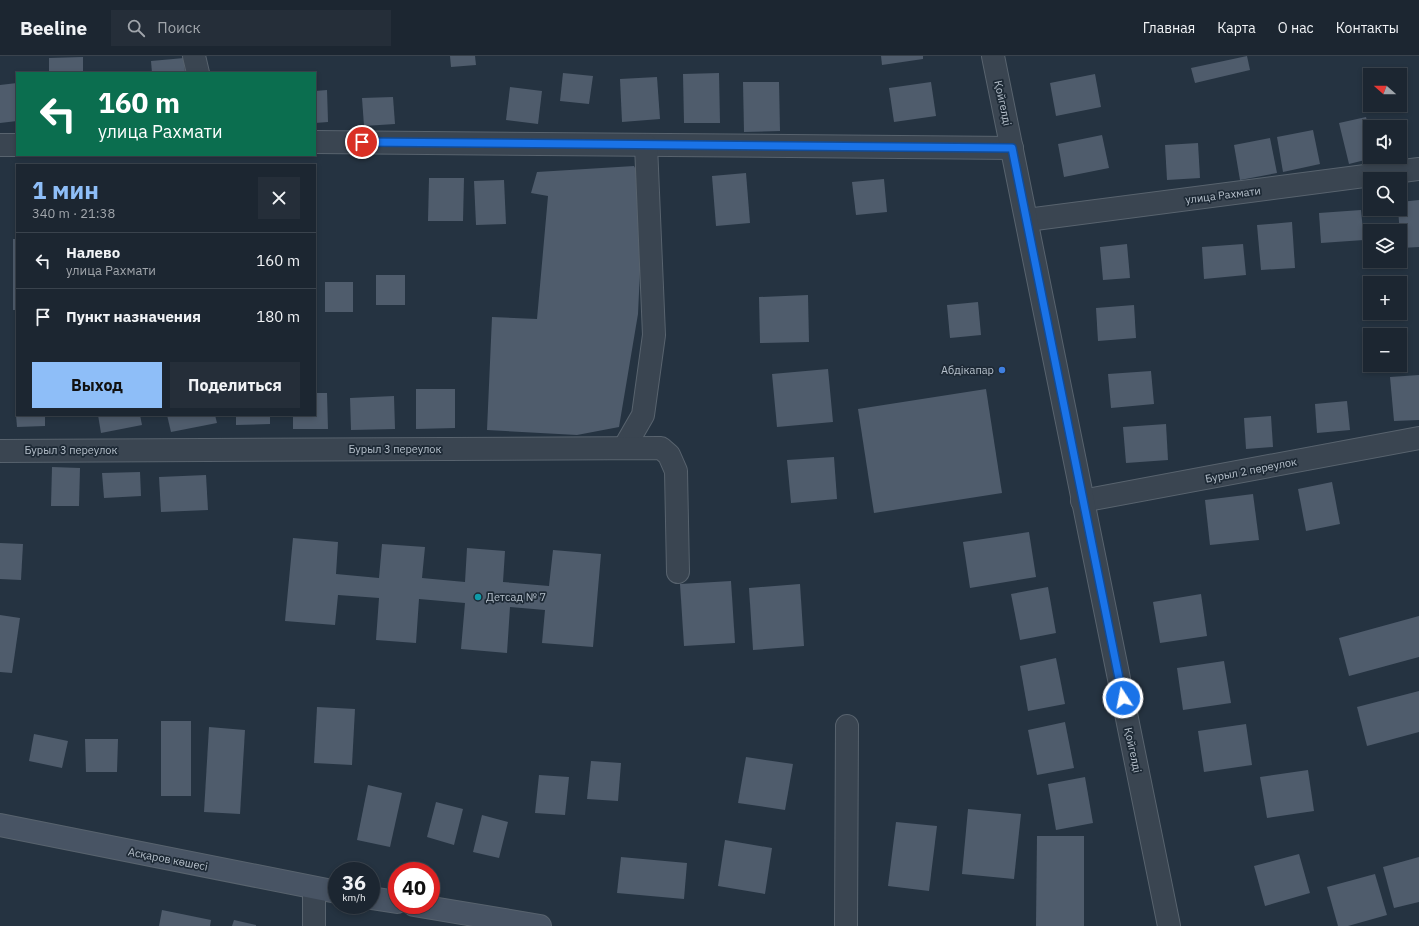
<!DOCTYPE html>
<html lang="ru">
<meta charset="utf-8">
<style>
:root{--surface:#1c2631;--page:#252e39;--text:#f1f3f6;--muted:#a0a5ab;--line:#3a434d;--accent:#8ebef8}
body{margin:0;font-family:"IBM Plex Sans",sans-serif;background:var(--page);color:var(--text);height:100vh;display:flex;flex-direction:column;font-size:15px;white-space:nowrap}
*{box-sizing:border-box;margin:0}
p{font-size:13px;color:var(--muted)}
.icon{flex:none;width:22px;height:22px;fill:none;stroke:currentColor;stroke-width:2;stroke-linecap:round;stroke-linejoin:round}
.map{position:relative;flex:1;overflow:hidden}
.drawer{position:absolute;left:16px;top:108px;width:300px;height:252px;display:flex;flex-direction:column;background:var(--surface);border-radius:0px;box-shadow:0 2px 6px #0003,0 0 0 1px var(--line)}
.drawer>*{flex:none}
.hud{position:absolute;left:16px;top:16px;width:300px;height:84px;border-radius:0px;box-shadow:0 2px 6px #0003,0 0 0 1px var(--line);background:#0b6e4f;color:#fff;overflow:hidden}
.needle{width:26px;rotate:291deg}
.tools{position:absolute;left:1363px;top:12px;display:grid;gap:8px}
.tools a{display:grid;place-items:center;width:44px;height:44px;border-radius:0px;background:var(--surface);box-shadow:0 2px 6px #0003,0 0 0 1px var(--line);font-size:20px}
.speed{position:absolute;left:328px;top:806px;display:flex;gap:8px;font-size:20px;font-weight:700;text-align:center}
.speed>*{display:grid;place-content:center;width:52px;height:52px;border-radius:50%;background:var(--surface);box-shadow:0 2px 6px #0003,0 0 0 1px var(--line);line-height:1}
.speed small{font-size:10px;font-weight:400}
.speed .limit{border:6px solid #d22;background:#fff;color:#111}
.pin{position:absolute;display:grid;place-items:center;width:34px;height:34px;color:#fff;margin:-17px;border:2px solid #fff;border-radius:50%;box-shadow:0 1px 4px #0007}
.me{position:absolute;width:44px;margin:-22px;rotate:349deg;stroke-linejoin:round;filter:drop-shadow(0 0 3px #0008)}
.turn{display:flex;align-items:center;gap:14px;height:84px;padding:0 16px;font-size:18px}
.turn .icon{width:52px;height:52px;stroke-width:2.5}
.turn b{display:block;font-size:28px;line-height:34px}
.round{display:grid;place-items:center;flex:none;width:42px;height:42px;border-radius:0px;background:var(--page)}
.overview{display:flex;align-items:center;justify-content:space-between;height:68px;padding:0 16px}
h1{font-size:24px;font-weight:700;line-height:30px;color:var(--accent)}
.action{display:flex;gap:8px;margin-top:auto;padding:8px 16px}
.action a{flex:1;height:46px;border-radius:0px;background:var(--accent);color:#111;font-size:16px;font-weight:700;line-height:46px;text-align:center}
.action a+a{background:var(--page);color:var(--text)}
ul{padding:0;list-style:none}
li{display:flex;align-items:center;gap:12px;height:56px;padding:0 16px;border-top:1px solid var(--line)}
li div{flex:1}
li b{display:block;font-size:15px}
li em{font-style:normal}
header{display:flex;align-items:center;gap:24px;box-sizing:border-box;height:56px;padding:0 20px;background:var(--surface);border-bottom:1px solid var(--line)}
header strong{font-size:19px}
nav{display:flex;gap:22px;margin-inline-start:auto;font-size:14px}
.search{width:280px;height:36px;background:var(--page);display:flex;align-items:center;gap:10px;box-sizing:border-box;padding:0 14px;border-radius:0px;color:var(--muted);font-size:15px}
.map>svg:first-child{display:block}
</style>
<header>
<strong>Beeline</strong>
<div class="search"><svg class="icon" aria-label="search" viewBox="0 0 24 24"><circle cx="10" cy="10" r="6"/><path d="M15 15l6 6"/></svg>Поиск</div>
<nav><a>Главная</a><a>Карта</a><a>О нас</a><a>Контакты</a></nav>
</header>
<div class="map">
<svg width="1419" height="870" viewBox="0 0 1419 870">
<rect width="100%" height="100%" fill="#253341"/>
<!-- building -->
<g fill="#4f5c6c">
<path d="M450 0H475L476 9 451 11Z"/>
<path d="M881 0H923V3L882 9Z"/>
<path d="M1247 0 1250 14 1195 27 1191 12Z"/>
<path d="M83 1V17H49V2Z"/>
<path d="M184 2 185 17H152L151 5Z"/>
<path d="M563 17 593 20 589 48 560 45Z"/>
<path d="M719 17 720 67H684L683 18Z"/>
<path d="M1095 18 1101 51 1056 60 1050 27Z"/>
<path d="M657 21 660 63 622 66 620 23Z"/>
<path d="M743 26H779L780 75 744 76Z"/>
<path d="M931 26 936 60 894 66 889 32Z"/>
<path d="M17 27V65L0 67V29Z"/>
<path d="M510 31 542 35 538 68 506 64Z"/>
<path d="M327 34 328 66 315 67V35Z"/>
<path d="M393 41 395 68 364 70 362 42Z"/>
<path d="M1366 61 1370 77V101L1373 102 1349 108 1339 67Z"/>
<path d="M1313 74 1320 108 1283 116 1277 81Z"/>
<path d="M1102 79 1109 112 1064 121 1058 88Z"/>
<path d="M1270 82 1277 117 1240 124 1234 89Z"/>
<path d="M1198 87 1200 122 1167 124 1165 89Z"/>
<path d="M634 110 644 128 638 258 619 371 577 379 487 374 492 261 537 263 548 140 531 137 537 116Z"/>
<path d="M746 117 750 167 716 170 712 120Z"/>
<path d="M429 122H464L463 165H428Z"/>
<path d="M884 123 887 156 856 159 852 126Z"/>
<path d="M504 124 506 168 476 169 474 125Z"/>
<path d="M1419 144V191L1401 192 1398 153H1400V146Z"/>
<path d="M1361 154 1364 184 1321 187 1319 157Z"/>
<path d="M1292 166 1295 212 1261 214 1257 169Z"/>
<rect x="13" y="183" width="4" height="71"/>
<path d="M1127 188 1130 222 1103 224 1100 191Z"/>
<path d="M1243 188 1246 219 1204 223 1202 191Z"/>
<rect x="376" y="219" width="29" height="30"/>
<rect x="325" y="226" width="28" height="30"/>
<path d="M808 239 809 286 760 287 759 241Z"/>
<path d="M978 246 981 279 950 282 947 249Z"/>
<path d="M1134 249 1136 282 1098 285 1096 252Z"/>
<path d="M828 313 833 366 777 371 772 318Z"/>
<path d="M1151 315 1154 348 1111 352 1108 318Z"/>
<path d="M1419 319V364L1394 365 1390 321Z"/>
<path d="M416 333H455V372L416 373Z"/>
<path d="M986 333 1002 437 874 457 858 353Z"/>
<path d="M315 337H327L328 373H293V359H315Z"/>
<path d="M394 340 395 373 351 374 350 342Z"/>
<path d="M1347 345 1350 374 1317 377 1315 348Z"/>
<path d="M16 359H45V370L17 371Z"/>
<path d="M98 359H140L142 369 101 377Z"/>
<path d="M167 359H215L217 367 171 376Z"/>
<path d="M236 359H270V368L236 369Z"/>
<path d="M1271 360 1273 391 1246 393 1244 362Z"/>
<path d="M1166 368 1168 404 1126 407 1123 371Z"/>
<path d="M834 401 837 443 791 447 787 404Z"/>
<path d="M52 411 80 412 79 450H51Z"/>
<path d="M140 416 141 440 104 442 102 417Z"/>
<path d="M206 419 208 454 161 456 159 421Z"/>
<path d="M1332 426 1340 468 1306 475 1298 433Z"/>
<path d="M1253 438 1259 484 1210 489 1205 444Z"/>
<path d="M1029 476 1036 521 970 532 963 486Z"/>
<path d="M293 482 338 486 336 518 379 522 382 488 425 491 422 522 465 526 467 492 505 495 503 526 549 530 553 494 601 498 593 591 542 587 545 554 510 551 507 597 461 593 465 547 419 543 416 587 376 584 379 542 338 539 335 569 285 565Z"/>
<path d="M0 487 23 488 21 524 0 523Z"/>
<path d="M731 525 735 587 684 590 680 528Z"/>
<path d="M800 528 804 590 753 594 749 532Z"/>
<path d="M1048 531 1056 577 1020 584 1011 538Z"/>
<path d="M1201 538 1207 580 1160 587 1153 546Z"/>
<path d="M0 559 20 562 12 617 0 616Z"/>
<path d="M1419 560V601L1349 620 1339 582Z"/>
<path d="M1056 602 1065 648 1028 655 1020 610Z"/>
<path d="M1224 605 1231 647 1183 654 1177 612Z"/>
<path d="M1419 635V676L1367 690 1357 651Z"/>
<path d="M317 651 355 653 352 709 314 707Z"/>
<rect x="161" y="665" width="30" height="75"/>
<path d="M1065 666 1074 712 1037 719 1028 674Z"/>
<path d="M1246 668 1252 709 1204 716 1198 675Z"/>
<path d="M209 671 245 674 240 758 204 756Z"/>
<path d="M34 678 68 685 62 712 29 705Z"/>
<path d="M85 683H118L117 716H86Z"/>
<path d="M746 701 793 708 785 754 738 747Z"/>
<path d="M591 705 621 707 618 745 587 743Z"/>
<path d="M1308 714 1314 755 1267 762 1260 721Z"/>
<path d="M539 719 569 721 565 759 535 757Z"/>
<path d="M1085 721 1093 767 1056 774 1048 728Z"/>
<path d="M368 729 402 737 390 791 357 784Z"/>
<path d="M436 746 463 753 454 789 427 781Z"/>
<path d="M968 753 1021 758 1014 823 962 818Z"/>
<path d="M482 759 508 766 499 802 473 796Z"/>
<path d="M896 766 937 770 929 835 888 830Z"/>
<path d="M1037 780H1084V870H1036Z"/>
<path d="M725 784 772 792 765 838 718 830Z"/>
<path d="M1299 798 1310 837 1265 850 1254 810Z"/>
<path d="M621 801 687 807 684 843 617 837Z"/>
<path d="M1419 801V846L1394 852 1383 811Z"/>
<path d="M1375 818 1387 859 1348 870H1338L1327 831Z"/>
<path d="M162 854 211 864 210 870H159Z"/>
<path d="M234 864 256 869V870H232Z"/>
</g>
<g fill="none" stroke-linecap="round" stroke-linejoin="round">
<defs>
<g id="minor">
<path d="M194 0 198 17"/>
<path d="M315 86 1012 92"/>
<path d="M0 89H17"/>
<path d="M1027 164 1419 113"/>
<path d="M624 392 643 359 654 279 646 89"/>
<path d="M0 395 661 392 669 399 676 415 678 516"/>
<path d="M1082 445 1419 382"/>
<path d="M314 870V832"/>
<path d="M846 870 847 670"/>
</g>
<path id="tertiary" d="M993 0 1169 870"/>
<g id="secondary">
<path d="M0 769 337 836"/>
<path d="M371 842 397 846"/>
<path d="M414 849 540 870"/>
</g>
</defs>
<!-- minor casing -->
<use href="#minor" stroke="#58636e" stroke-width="24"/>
<!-- tertiary casing -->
<use href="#tertiary" stroke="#58636e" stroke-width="24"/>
<!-- secondary casing -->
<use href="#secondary" stroke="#58636e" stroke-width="24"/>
<!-- minor -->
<use href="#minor" stroke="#3a4551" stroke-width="22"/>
<!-- tertiary -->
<use href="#tertiary" stroke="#3a4551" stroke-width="22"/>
<!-- secondary -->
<use href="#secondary" stroke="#485464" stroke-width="22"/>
</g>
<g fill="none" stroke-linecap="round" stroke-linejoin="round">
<defs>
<path id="route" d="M362 86 1012 92 1123 642"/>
</defs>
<!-- route casing -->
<use href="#route" stroke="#114b97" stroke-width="10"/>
<!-- route -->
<use href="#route" stroke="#1a73e8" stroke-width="7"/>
</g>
<!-- markers -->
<circle fill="#3f7fe0" stroke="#1e2a36" stroke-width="1.5" cx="1002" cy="314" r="4"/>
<circle fill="#0f9aa8" stroke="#1e2a36" stroke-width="1.5" cx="478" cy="541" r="4"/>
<g text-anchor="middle" stroke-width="3.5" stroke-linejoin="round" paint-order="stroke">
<!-- street labels -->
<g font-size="11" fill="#b6c0cb" stroke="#1e2a36">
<text transform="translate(1003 47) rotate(78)" y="4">Қойгелді</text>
<text transform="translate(1223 139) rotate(-7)" y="4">улица Рахмати</text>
<text x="395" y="397">Бурыл 3 переулок</text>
<text x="71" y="398">Бурыл 3 переулок</text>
<text transform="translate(1251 414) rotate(-11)" y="4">Бурыл 2 переулок</text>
<text transform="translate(1133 694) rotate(78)" y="4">Қойгелді</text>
<text transform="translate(168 803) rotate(11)" y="4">Асқаров көшесі</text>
</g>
<!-- poi labels -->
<g font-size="11" fill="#b6c0cb" stroke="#1e2a36" text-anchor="end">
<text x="994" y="318">Абдiкапар</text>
<text x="486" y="545" text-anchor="start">Детсад № 7</text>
</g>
</g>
</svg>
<div class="tools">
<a><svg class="needle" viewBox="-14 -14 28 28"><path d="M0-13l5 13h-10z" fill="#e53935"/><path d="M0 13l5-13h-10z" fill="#a0a5ab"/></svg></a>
<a><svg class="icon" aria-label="sound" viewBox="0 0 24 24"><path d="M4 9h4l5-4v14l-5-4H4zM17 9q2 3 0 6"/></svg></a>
<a><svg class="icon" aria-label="search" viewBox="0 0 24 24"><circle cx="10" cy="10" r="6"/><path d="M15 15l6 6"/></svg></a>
<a><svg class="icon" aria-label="layers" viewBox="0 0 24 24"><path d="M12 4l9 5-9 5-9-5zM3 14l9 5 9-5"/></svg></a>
<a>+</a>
<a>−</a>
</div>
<div class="speed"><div>36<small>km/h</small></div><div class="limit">40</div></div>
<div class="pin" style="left:362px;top:86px;background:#d93025"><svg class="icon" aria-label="arrive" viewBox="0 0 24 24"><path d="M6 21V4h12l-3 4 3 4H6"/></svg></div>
<svg class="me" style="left:1123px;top:642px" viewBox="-20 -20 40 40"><circle r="17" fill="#1a73e8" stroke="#fff" stroke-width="3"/><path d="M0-11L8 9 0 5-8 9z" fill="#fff"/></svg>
<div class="hud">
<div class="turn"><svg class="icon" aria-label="left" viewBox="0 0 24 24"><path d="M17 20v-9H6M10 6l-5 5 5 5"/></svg><div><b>160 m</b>улица Рахмати</div></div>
</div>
<section class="drawer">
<div class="overview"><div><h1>1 мин</h1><p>340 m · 21:38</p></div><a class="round"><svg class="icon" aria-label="close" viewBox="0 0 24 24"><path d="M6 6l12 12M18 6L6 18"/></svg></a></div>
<ul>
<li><svg class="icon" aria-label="left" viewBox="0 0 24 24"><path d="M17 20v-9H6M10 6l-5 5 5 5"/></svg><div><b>Налево</b><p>улица Рахмати</p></div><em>160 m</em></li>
<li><svg class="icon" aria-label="arrive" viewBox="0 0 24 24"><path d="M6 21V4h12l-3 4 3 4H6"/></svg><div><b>Пункт назначения</b></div><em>180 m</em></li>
</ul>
<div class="action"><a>Выход</a><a>Поделиться</a></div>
</section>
</div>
